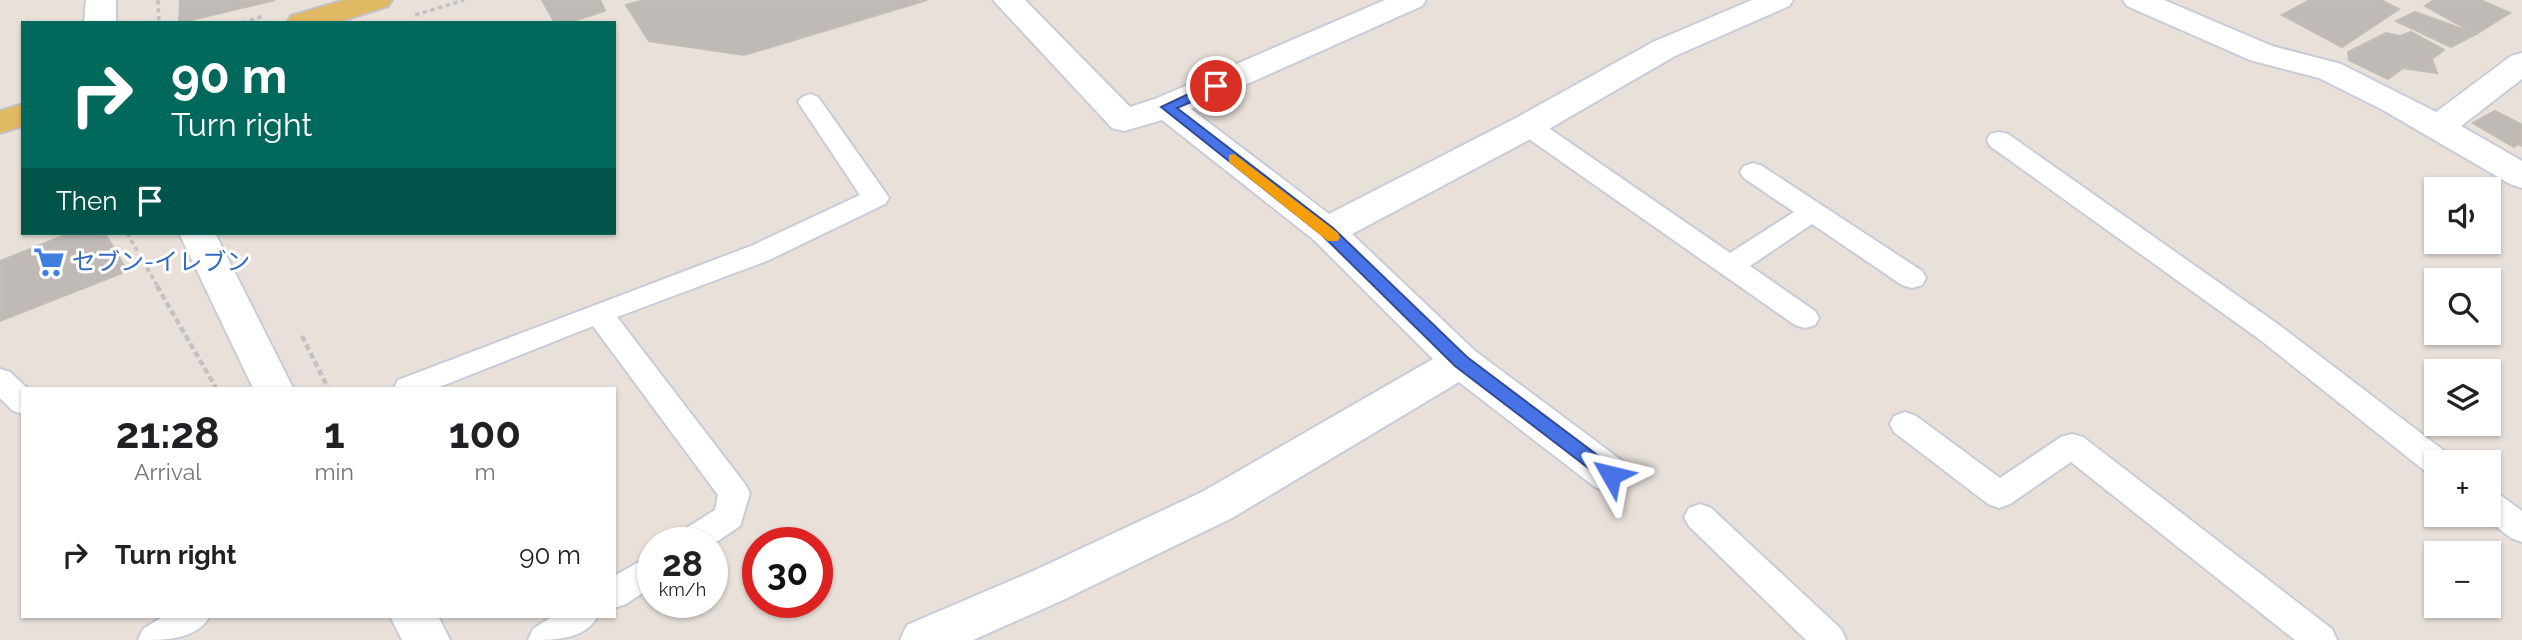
<!DOCTYPE html>
<meta charset="utf-8">
<style>
:root{--surface:#fff;--page:#f2f2f2;--text:#202124;--muted:#757577}
body{margin:0;font-family:Raleway,"Noto Sans JP",sans-serif;background:var(--page);color:var(--text);height:100vh;display:flex;flex-direction:column;font-size:26px;white-space:nowrap}
*{box-sizing:border-box;margin:0}
p{font-size:23px;color:var(--muted)}
.icon{flex:none;width:38px;height:38px;fill:none;stroke:currentColor;stroke-width:2;stroke-linecap:round;stroke-linejoin:round}
.map{position:relative;flex:1;overflow:hidden}
.panel{position:absolute;left:21px;top:387px;width:595px;height:231px;display:flex;flex-direction:column;background:var(--surface);border-radius:0px;box-shadow:0 2px 5px #0004}
.panel>*{flex:none}
.guide{position:absolute;left:21px;top:21px;width:595px;height:214px;border-radius:0px;box-shadow:0 2px 5px #0004;background:#00695c;color:#fff;overflow:hidden}
.controls{position:absolute;left:2424px;top:177px;display:grid;gap:14px}
.controls a{display:grid;place-items:center;width:77px;height:77px;border-radius:0px;background:var(--surface);box-shadow:0 2px 5px #0004;font-size:35px}
.speed{position:absolute;left:637px;top:527px;display:flex;gap:14px;font-size:35px;font-weight:700;text-align:center}
.speed>*{display:grid;place-content:center;width:91px;height:91px;border-radius:50%;background:var(--surface);box-shadow:0 2px 5px #0004;line-height:1}
.speed small{font-size:18px;font-weight:400}
.speed .limit{border:10px solid #d22;background:#fff;color:#111}
.pin{position:absolute;display:grid;place-items:center;width:60px;height:60px;color:#fff;margin:-30px;border:4px solid #fff;border-radius:50%;box-shadow:0 2px 7px #0007}
.me{position:absolute;width:77px;margin:-38px;rotate:307deg;stroke-linejoin:round;filter:drop-shadow(0 0 5px #0008)}
.turn{display:flex;align-items:center;gap:24px;height:147px;padding:0 35px;font-size:32px}
.turn .icon{width:91px;height:91px;stroke-width:2.5}
.turn b{display:block;font-size:49px;line-height:60px}
.then{display:flex;align-items:center;height:66px;padding:0 35px;background:#0003;gap:14px;font-size:26px}
.eta{display:flex;justify-content:space-evenly;align-items:center;height:119px;text-align:center}
.eta b{font-size:42px;font-weight:700;line-height:49px}
ul{padding:0;list-style:none}
li{display:flex;align-items:center;gap:21px;height:98px;padding:0 35px}
li div{flex:1}
li b{display:block;font-size:26px}
li em{font-style:normal}
.map>svg:first-child{display:block}
</style>
<div class="map">
<svg width="2522" height="640" viewBox="0 0 2522 640">
<rect width="100%" height="100%" fill="#e8e0d9"/>
<!-- building -->
<g fill="#c0bab6" stroke="#c2bcb3" stroke-width="2">
<path d="M180 0H275L179 23Z"/>
<path d="M542 0H600L605 11 567 23H555Z"/>
<path d="M644 0H927L744 55 649 41 626 5Z"/>
<path d="M2310 0H2381L2399 9 2342 47 2282 15Z"/>
<path d="M2434 0H2480L2510 13 2476 34 2425 6Z"/>
<path d="M2415 12 2476 34 2451 47 2396 21Z"/>
<path d="M2411 32 2444 50 2432 59 2437 73 2403 68 2388 79 2349 60 2348 52 2386 33 2400 36Z"/>
<path d="M2495 111 2522 125V146L2518 144 2514 147 2473 123Z"/>
<path d="M70 233H105L127 271 0 321V261Z"/>
</g>
<g fill="none" stroke-linecap="round" stroke-linejoin="round">
<defs>
<g id="lane">
<path d="M810 94 818 97 885 192 889 198 885 204 769 260 617 317 745 484 750 493 740 526 712 545V542H675L680 532 715 510 718 495 593 326 437 388H394L398 380 751 246 860 195 798 102 802 97Z"/>
<path d="M1528 118 1537 120 1730 253 1794 212 1744 178 1740 172 1744 166 1753 163 1762 166 1922 271 1926 278 1922 285 1912 288 1902 285 1812 224 1750 266 1815 311 1819 318 1815 325 1805 328 1795 325 1519 132 1516 126 1519 120Z"/>
<path d="M1999 132 2008 134 2279 325 2447 453 2451 462H2436V474L2425 471 2259 339 1990 146 1987 140 1990 134Z"/>
<path d="M0 369 10 372 27 388H23V414L13 411 0 398Z"/>
<path d="M1905 412 1916 416 2000 478 2061 437 2072 434 2083 437 2332 629 2337 640H2295L2071 462 2010 504 1999 508 1988 504 1894 432 1890 424 1894 416Z"/>
<path d="M2488 490 2499 494 2522 511V542L2511 538 2480 514H2488Z"/>
<path d="M1700 504 1711 508 1841 629 1846 640H1806L1689 526 1684 517 1689 508Z"/>
<path d="M653 554V586L626 604 614 608V576Z"/>
<path d="M164 616H210C196 640 166 640 138 640L143 629Z"/>
<path d="M553 616H598C584 640 555 640 528 640L533 629Z"/>
</g>
<g id="street">
<path d="M86 0H116V23H84Z"/>
<path d="M993 0H1025L1130 107 1155 99 1385 0H1426L1422 6 1191 109 1329 214 1516 118 1653 42 1752 0H1793L1789 6 1675 56 1540 134 1352 234 1475 351 1625 463 1631 475 1625 487 1610 492 1595 487 1459 382 1232 518 1063 600 973 640H900L907 625 1031 572 1202 492 1433 359 1314 240 1162 120 1124 131 1112 128Z"/>
<path d="M2123 0H2164L2272 46 2341 64 2436 112 2511 56 2522 53V79L2461 126 2522 161V188L2510 184 2383 110 2319 78 2250 60 2127 6Z"/>
<path d="M179 233H215L293 388H253Z"/>
<path d="M390 616H438L450 640H402Z"/>
</g>
<g id="primary">
<path d="M345 0H392L388 6 335 23H287L291 16Z"/>
<path d="M23 104V126L0 133V111Z"/>
</g>
</defs>
<!-- lane casing -->
<use href="#lane" stroke="#c8ccd7" stroke-width="4"/>
<!-- street casing -->
<use href="#street" stroke="#c8ccd7" stroke-width="4"/>
<!-- primary casing -->
<use href="#primary" stroke="#c2c2c2" stroke-width="4"/>
<!-- path-far1 -->
<g stroke="#c2c2c2" stroke-width="3.5" stroke-dasharray="4.5 3.5" stroke-linecap="butt">
<path d="M158 0 159 23"/>
<path d="M415 15 464 0"/>
<path d="M242 23 264 16"/>
<path d="M127 233 158 287"/>
</g>
<!-- path -->
<g stroke="#c2c2c2" stroke-width="4.5" stroke-dasharray="6 3.5" stroke-linecap="butt">
<path d="M157 286 216 388"/>
<path d="M302 336 328 388"/>
</g>
<!-- lane -->
<use href="#lane" fill="#fff" fill-rule="evenodd"/>
<!-- street -->
<use href="#street" fill="#fff" fill-rule="evenodd"/>
<!-- primary -->
<use href="#primary" fill="#e1b965" fill-rule="evenodd"/>
</g>
<!-- route -->
<path fill="#4873e6" stroke="#2f4b96" stroke-width="2" d="M1216 81 1223 86 1221 89 1177 108 1333 228 1467 357 1617 470 1619 475 1617 480H1604L1455 366 1322 235 1161 107Z"/>
<!-- slow -->
<path fill="#f59e0b" d="M1234 154 1338 233 1340 237 1338 241H1328L1229 162V155Z"/>
<!-- icons -->
<defs>
<symbol id="supermarket-bare" viewBox="-9 -9 18 18"><path d="M-6-5.5h2.5l.6 2H6L4.5 2H-2.5L-4.4-4H-6ZM-1.5 3.2a1.3 1.3 0 1 0 .1 0ZM3 3.2a1.3 1.3 0 1 0 .1 0Z" fill="#3f7fe0" stroke="#fff" stroke-width="2.5" paint-order="stroke"/></symbol>
</defs>
<g fill-rule="evenodd">
<use href="#supermarket-bare" x="27" y="240" width="44" height="44"/>
</g>
<g text-anchor="middle" stroke-width="6" stroke-linejoin="round" paint-order="stroke">
<!-- shop labels -->
<g font-size="24" fill="#366cbe" stroke="#fff" text-anchor="start">
<text x="72" y="270">セブン-イレブン</text>
</g>
</g>
</svg>
<div class="controls">
<a><svg class="icon" aria-label="sound" viewBox="0 0 24 24"><path d="M4 9h4l5-4v14l-5-4H4zM17 9q2 3 0 6"/></svg></a>
<a><svg class="icon" aria-label="search" viewBox="0 0 24 24"><circle cx="10" cy="10" r="6"/><path d="M15 15l6 6"/></svg></a>
<a><svg class="icon" aria-label="layers" viewBox="0 0 24 24"><path d="M12 4l9 5-9 5-9-5zM3 14l9 5 9-5"/></svg></a>
<a>+</a>
<a>−</a>
</div>
<div class="speed"><div>28<small>km/h</small></div><div class="limit">30</div></div>
<div class="pin" style="left:1216px;top:86px;background:#d93025"><svg class="icon" aria-label="arrive" viewBox="0 0 24 24"><path d="M6 21V4h12l-3 4 3 4H6"/></svg></div>
<svg class="me" style="left:1611px;top:475px" viewBox="-20 -20 40 40"><path d="M0-17L14 15 0 8-14 15z" fill="#4873e6" stroke="#fff" stroke-width="4"/></svg>
<div class="guide">
<div class="turn"><svg class="icon" aria-label="right" viewBox="0 0 24 24"><path d="M7 20v-9h11M14 6l5 5-5 5"/></svg><div><b>90 m</b>Turn right</div></div>
<div class="then">Then<svg class="icon" aria-label="arrive" viewBox="0 0 24 24"><path d="M6 21V4h12l-3 4 3 4H6"/></svg></div>
</div>
<section class="panel">
<div class="eta">
<div><b>21:28</b><p>Arrival</p></div>
<div><b>1</b><p>min</p></div>
<div><b>100</b><p>m</p></div>
</div>
<ul>
<li><svg class="icon" aria-label="right" viewBox="0 0 24 24"><path d="M7 20v-9h11M14 6l5 5-5 5"/></svg><div><b>Turn right</b></div><em>90 m</em></li>
</ul>
</section>
</div>
